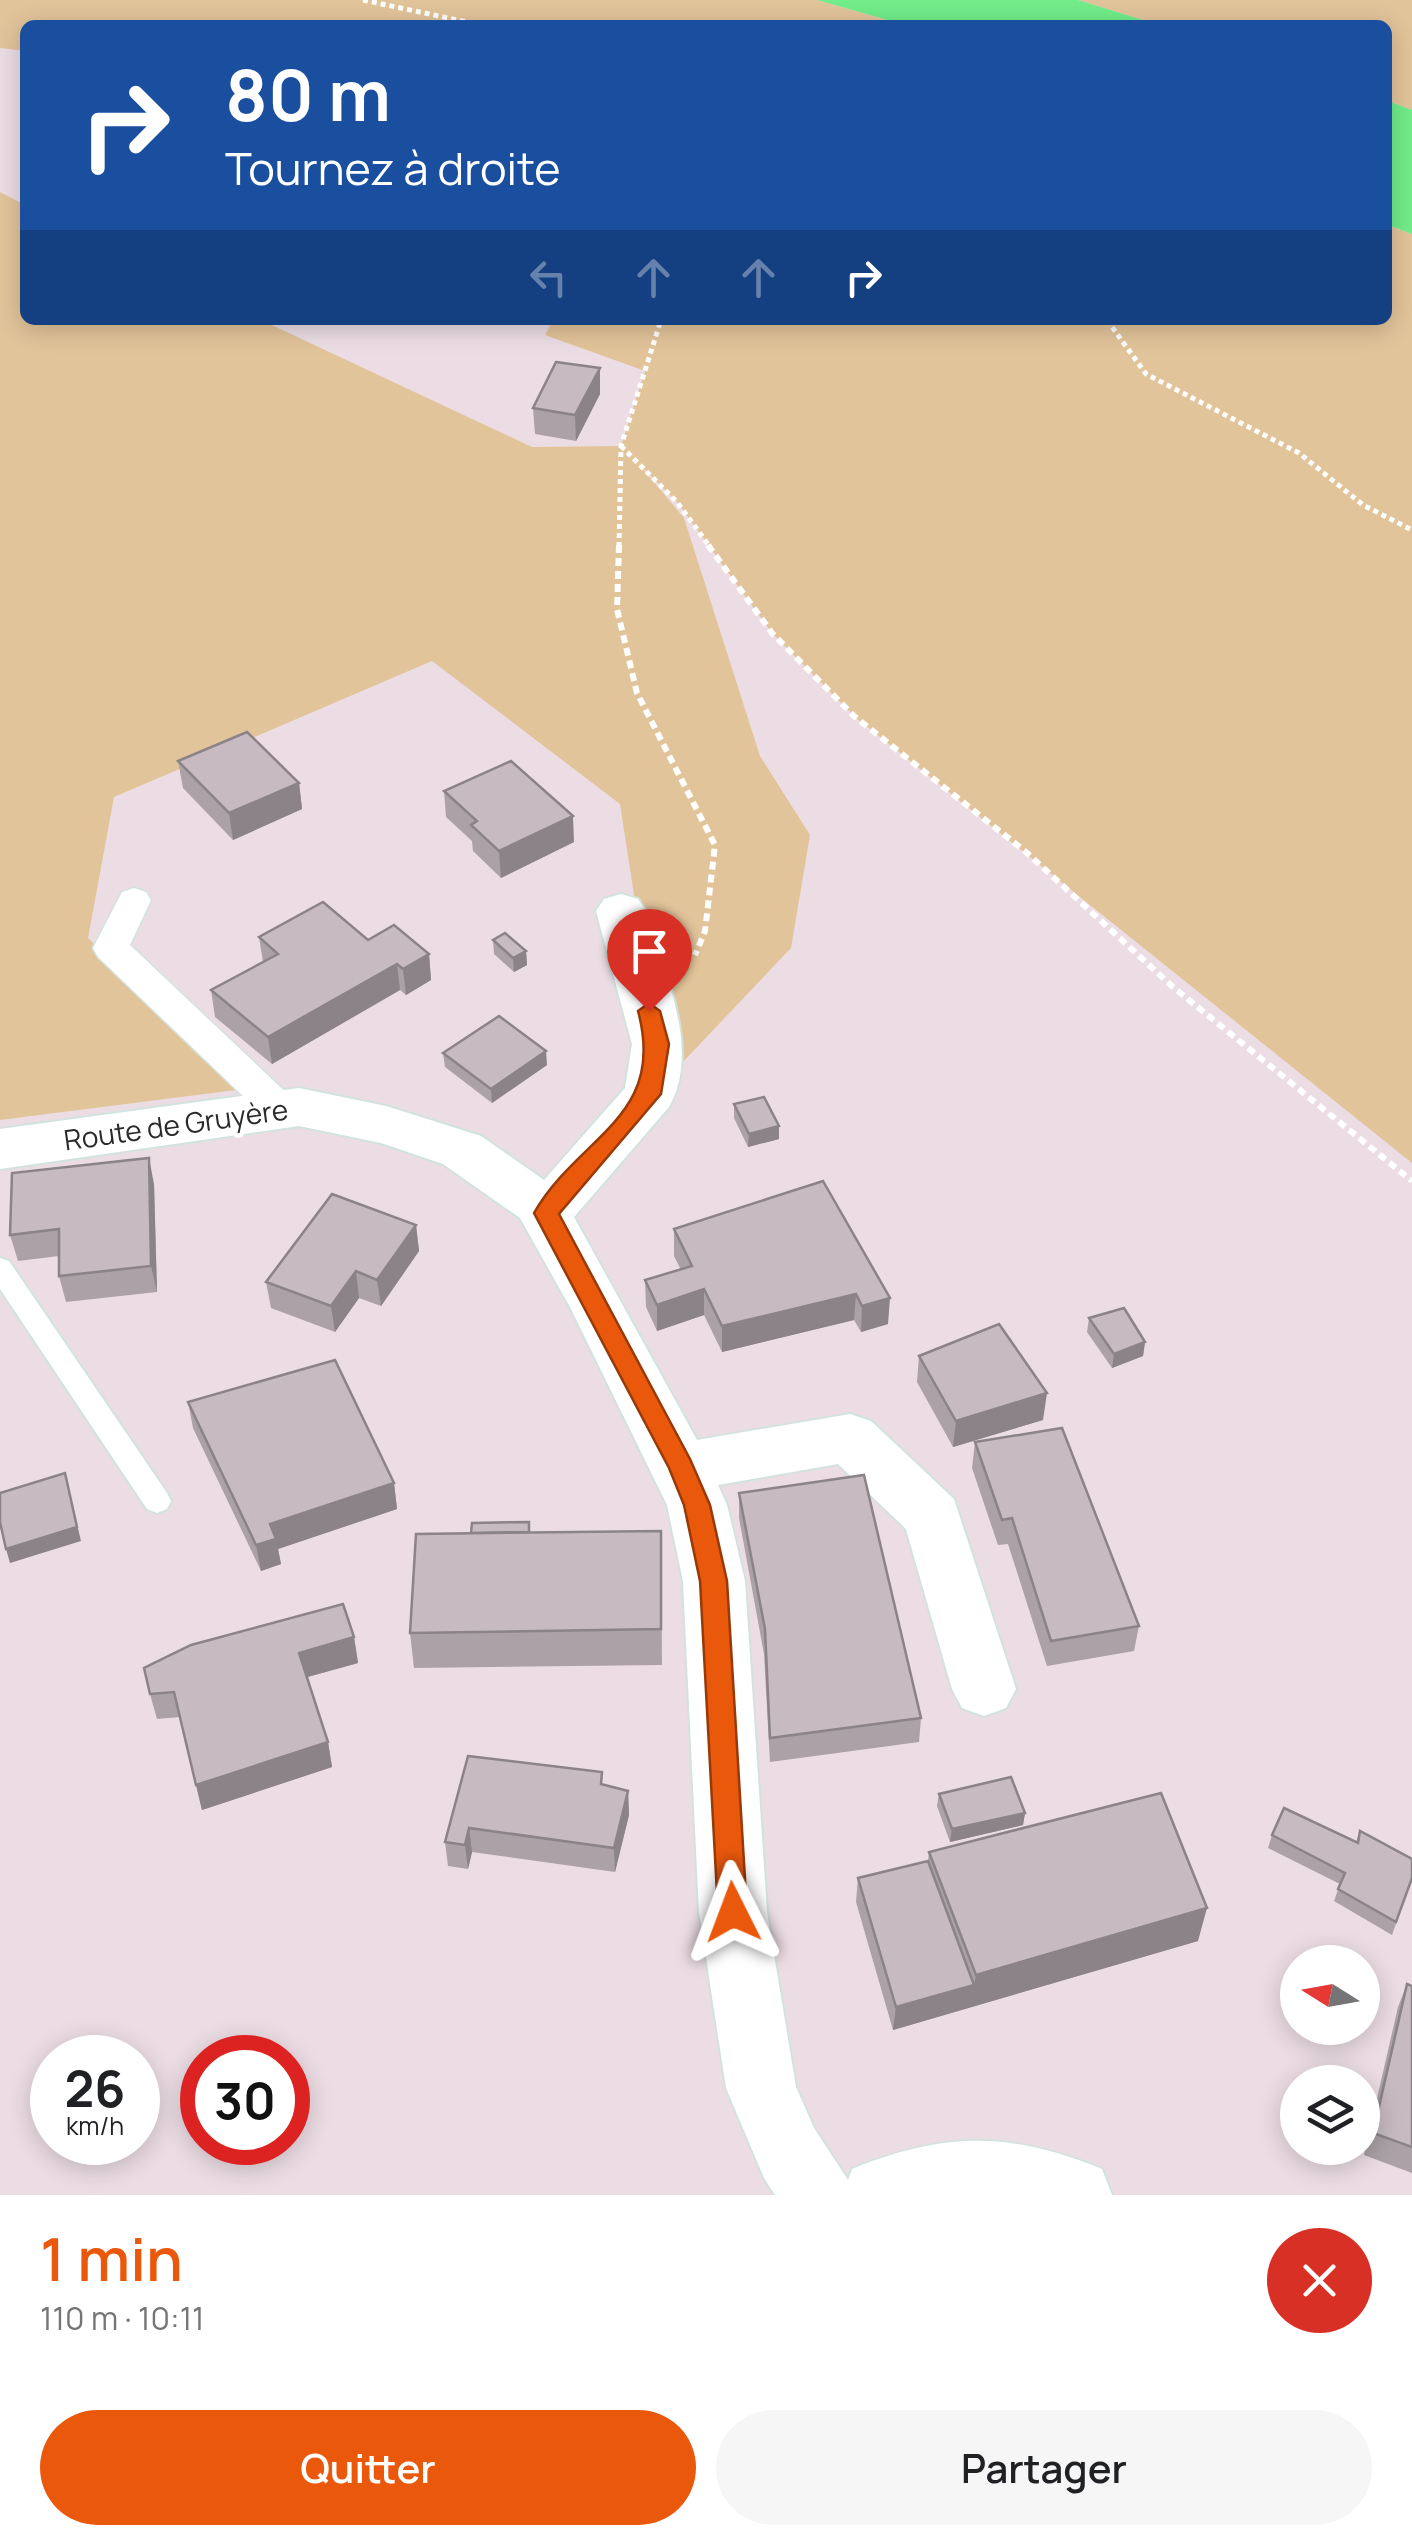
<!DOCTYPE html>
<html lang="fr">
<meta charset="utf-8">
<style>
:root{--surface:#fff;--page:#f6f6f6;--text:#202124;--muted:#757577;--accent:#ea580c}
body{margin:0;font-family:Manrope,sans-serif;background:var(--page);color:var(--text);height:100vh;display:flex;flex-direction:column;font-size:38px;white-space:nowrap}
*{box-sizing:border-box;margin:0}
p{font-size:32px;color:var(--muted)}
.icon{flex:none;width:55px;height:55px;fill:none;stroke:currentColor;stroke-width:2;stroke-linecap:round;stroke-linejoin:round}
.map{position:relative;height:2195px;overflow:hidden}
.side{display:flex;flex-direction:column;background:var(--surface);flex:1}
.side>*{flex:none}
.hud{position:absolute;left:20px;top:20px;width:1372px;height:305px;border-radius:15px;box-shadow:0 5px 25px #0003;background:#1a4fa0;color:#fff;overflow:hidden}
.needle{width:65px;rotate:281deg}
.fabs{position:absolute;left:1280px;top:1945px;display:grid;gap:20px}
.fabs a{display:grid;place-items:center;width:100px;height:100px;border-radius:50%;background:var(--surface);box-shadow:0 5px 25px #0003;font-size:50px}
.speed{position:absolute;left:30px;top:2035px;display:flex;gap:20px;font-size:50px;font-weight:700;text-align:center}
.speed>*{display:grid;place-content:center;width:130px;height:130px;border-radius:50%;background:var(--surface);box-shadow:0 5px 25px #0003;line-height:1}
.speed small{font-size:25px;font-weight:400}
.speed .limit{border:15px solid #d22;background:#fff;color:#111}
.pin{position:absolute;display:grid;place-items:center;width:85px;height:85px;color:#fff;margin:-102px -42px;border-radius:50% 50% 50% 0;rotate:-45deg;box-shadow:0 0 10px #0007}
.pin .icon{rotate:45deg}
.me{position:absolute;width:110px;margin:-55px;rotate:357deg;stroke-linejoin:round;filter:drop-shadow(0 0 8px #0008)}
.turn{display:flex;align-items:center;gap:35px;height:210px;padding:0 40px;font-size:45px}
.turn .icon{width:130px;height:130px;stroke-width:2.5}
.turn b{display:block;font-size:70px;line-height:85px}
.lanes{display:flex;align-items:center;height:95px;padding:0 40px;background:#0003;justify-content:center;gap:50px;direction:ltr}
.lanes .off{opacity:.35}
.round{display:grid;place-items:center;flex:none;width:105px;height:105px;border-radius:52px;background:var(--page)}
.headline{display:flex;align-items:center;justify-content:space-between;height:170px;padding:0 40px}
h1{font-size:60px;font-weight:600;line-height:75px;color:var(--accent)}
.button{display:flex;gap:20px;margin-top:auto;padding:20px 40px}
.button a{flex:1;height:115px;border-radius:60px;background:var(--accent);color:#fff;font-size:40px;font-weight:600;line-height:115px;text-align:center}
.button a+a{background:var(--page);color:var(--text)}
.map>svg:first-child{display:block}
</style>
<div class="map">
<svg width="1412" height="2195" viewBox="0 0 1412 2195">
<rect width="100%" height="100%" fill="#ecdde4"/>
<!-- green -->
<g fill="#e2c49a">
<path d="M0 0H817L905 25H25V51L0 48Z"/>
<path d="M1078 0H1412V110L1388 101V25H1159Z"/>
<path d="M0 192 25 205V320H261L532 447 621 446 645 371 545 335 553 320H1388V225L1412 234V1163L854 716 772 633 677 502 638 463 684 518 760 756 810 835 791 948 663 1083 620 804 432 661 114 797 88 938 244 1089 0 1120Z"/>
</g>
<!-- water -->
<g fill="#71ed89">
<path d="M817 0H1078L1159 25H905Z"/>
<path d="M1388 101 1412 110V234L1388 225Z"/>
</g>
<g fill="none" stroke-linecap="round" stroke-linejoin="round">
<defs>
<path id="service" d="M0 1258 9 1261 167 1493 171 1501 167 1509 157 1513 147 1509 0 1289Z"/>
<path id="pedestrian" d="M134 888 146 892 151 900 130 945 294 1100 300 1110 294 1120 281 1124 268 1120 98 957 93 948 122 892Z"/>
<path id="minor" d="M621 894 638 899 646 911C663 971 702 1049 669 1107L574 1217 697 1440 850 1414 871 1421 954 1499 1016 1689 1006 1708 984 1716 962 1708 952 1689 906 1529 838 1464 718 1485 727 1505 745 1581 767 1912 796 2087 814 2128 848 2180 852 2169C944 2132 1009 2131 1102 2169L1112 2195H775L764 2178 726 2088 699 1912 683 1581 667 1505 571 1309 520 1218 443 1164 381 1143 299 1126 0 1169V1129L299 1088 386 1106 481 1136 544 1180 625 1088 632 1044 596 911 604 899Z"/>
</defs>
<!-- service casing -->
<use href="#service" stroke="#d2e3de" stroke-width="4"/>
<!-- pedestrian casing -->
<use href="#pedestrian" stroke="#d2e3de" stroke-width="3"/>
<!-- minor casing -->
<use href="#minor" stroke="#d2e3de" stroke-width="4"/>
<!-- path-far1 -->
<g stroke="#fff" stroke-width="5" stroke-dasharray="5 4" stroke-linecap="butt">
<path d="M363 0 481 25"/>
<path d="M1107 320 1146 374 1299 453 1363 505 1412 530"/>
<path d="M621 446 677 502 710 547"/>
<path d="M619 547 621 446 661 320"/>
</g>
<!-- path -->
<g stroke="#fff" stroke-width="6" stroke-dasharray="8 5" stroke-linecap="butt">
<path d="M619 545 617 609 637 693 715 845 705 931 695 955"/>
<path d="M708 545 772 633 854 716 1026 852 1173 987 1412 1181"/>
</g>
<!-- service -->
<use href="#service" fill="#fff" fill-rule="evenodd"/>
<!-- pedestrian -->
<use href="#pedestrian" fill="#fff" fill-rule="evenodd"/>
<!-- minor -->
<use href="#minor" fill="#fff" fill-rule="evenodd"/>
</g>
<!-- wall -->
<g fill="#aba1a6">
<path d="M600 368V394L576 441 535 434 533 408Z"/>
<path d="M178 761 299 783 302 809 233 840 183 788Z"/>
<path d="M444 791 574 842 501 878 473 851 472 841 446 817Z"/>
<path d="M259 937 429 954 431 980 406 995 400 990 272 1064 215 1017 211 990 263 962Z"/>
<path d="M493 940 526 951 527 965 514 972 494 954Z"/>
<path d="M443 1053 547 1065 492 1103 445 1067Z"/>
<path d="M734 1104 779 1139 748 1147 734 1118Z"/>
<path d="M823 1181 888 1324 861 1332 854 1320 722 1352 704 1315 657 1331 646 1307 645 1280 681 1270 674 1256V1229Z"/>
<path d="M154 1184 157 1292 66 1302 59 1276V1256L18 1261 10 1235Z"/>
<path d="M416 1225 419 1251 381 1306 359 1298 335 1332 271 1308 266 1282Z"/>
<path d="M1089 1318 1145 1342 1143 1356 1112 1368 1087 1332Z"/>
<path d="M919 1356 1043 1420 953 1447 917 1382Z"/>
<path d="M188 1402 394 1483 397 1509 278 1549 281 1564 261 1571 193 1428Z"/>
<path d="M975 1442 1139 1626 1134 1651 1047 1666 1008 1544 998 1545 972 1468Z"/>
<path d="M739 1493 921 1718 919 1742 770 1762 764 1654 739 1518Z"/>
<path d="M529 1522 530 1532 661 1531 662 1665 414 1668 410 1633 471 1533Z"/>
<path d="M354 1637 358 1663 307 1677 328 1742 332 1767 202 1810 180 1717 157 1719 150 1694Z"/>
<path d="M468 1756 628 1791 629 1815 615 1872 472 1852 468 1869 448 1866 445 1842Z"/>
<path d="M939 1794 1025 1813 1023 1825 950 1842 937 1806Z"/>
<path d="M1360 1831 1412 1878 1392 1935 1334 1901 1340 1884 1268 1848 1272 1835 1356 1842Z"/>
<path d="M929 1852 1198 1941 893 2030 856 1902 858 1878 928 1861Z"/>
<path d="M1407 1984 1412 1986V2173L1364 2155 1398 2007Z"/>
</g>
<!-- shaded-wall -->
<g fill="#8b8387">
<path d="M600 368V394L576 441 575 415Z"/>
<path d="M299 783 302 809 233 840 229 813Z"/>
<path d="M573 816 574 842 501 878 499 851Z"/>
<path d="M526 951 527 965 514 972 513 958Z"/>
<path d="M429 954 431 980 406 995 403 969Z"/>
<path d="M397 964 400 990 272 1064 268 1037Z"/>
<path d="M546 1051 547 1065 492 1103 491 1089Z"/>
<path d="M779 1126V1139L748 1147 749 1134Z"/>
<path d="M149 1158 154 1184 157 1292 151 1266Z"/>
<path d="M416 1225 419 1251 381 1306 377 1280Z"/>
<path d="M356 1271 359 1298 335 1332 331 1306Z"/>
<path d="M704 1289V1315L657 1331V1305Z"/>
<path d="M856 1294 854 1320 722 1352V1326Z"/>
<path d="M890 1298 888 1324 861 1332 862 1306Z"/>
<path d="M1145 1342 1143 1356 1112 1368 1114 1354Z"/>
<path d="M1047 1393 1043 1420 953 1447 956 1421Z"/>
<path d="M394 1483 397 1509 278 1549 281 1564 261 1571 256 1545 270 1524Z"/>
<path d="M68 1486 81 1541 10 1563 6 1549Z"/>
<path d="M354 1637 358 1663 304 1678 299 1653Z"/>
<path d="M328 1742 332 1767 202 1810 196 1785Z"/>
<path d="M628 1791 629 1815 615 1872 614 1848Z"/>
<path d="M1025 1813 1023 1825 950 1842 952 1829Z"/>
<path d="M469 1828 472 1852 468 1869 465 1845Z"/>
<path d="M1207 1908 1198 1941 893 2030 896 2007 974 1985 976 1975Z"/>
</g>
<!-- building -->
<g fill="#c7bbc1" stroke="#8b8387" stroke-width="2.5">
<path d="M556 362 600 368 575 415 533 408Z"/>
<path d="M247 732 299 783 229 813 178 761Z"/>
<path d="M511 761 573 816 499 851 471 825 477 821 444 791Z"/>
<path d="M323 902 368 940 394 925 429 954 403 969 397 964 268 1037 211 990 278 954 259 937Z"/>
<path d="M505 933 526 951 513 958 493 940Z"/>
<path d="M499 1016 546 1051 491 1089 443 1053Z"/>
<path d="M764 1097 779 1126 749 1134 734 1104Z"/>
<path d="M149 1158 151 1266 59 1276V1229L10 1235 12 1173Z"/>
<path d="M823 1181 890 1298 862 1306 856 1294 722 1326 704 1289 657 1305 645 1280 692 1266 674 1229Z"/>
<path d="M332 1194 416 1225 377 1280 356 1271 331 1306 266 1282Z"/>
<path d="M1124 1308 1145 1342 1114 1354 1089 1318Z"/>
<path d="M999 1324 1047 1393 956 1421 919 1356Z"/>
<path d="M335 1360 394 1483 270 1524 276 1539 256 1545 188 1402Z"/>
<path d="M1062 1428 1139 1626 1051 1641 1012 1518 1002 1520 975 1442Z"/>
<path d="M65 1473 77 1527 6 1549 0 1522V1493Z"/>
<path d="M864 1475 921 1718 770 1738 765 1629 739 1493Z"/>
<path d="M529 1522V1532L471 1533 472 1523Z"/>
<path d="M661 1531V1629L410 1633 416 1534Z"/>
<path d="M343 1604 354 1637 299 1653 328 1742 196 1785 174 1692 150 1694 144 1668 191 1645Z"/>
<path d="M468 1756 602 1772 601 1784 628 1791 614 1848 469 1828 465 1845 445 1842Z"/>
<path d="M1011 1777 1025 1813 952 1829 939 1794Z"/>
<path d="M1161 1793 1207 1908 976 1975 929 1852Z"/>
<path d="M1284 1808 1358 1843 1360 1831 1412 1859V1878L1396 1922 1338 1889 1345 1873 1272 1835Z"/>
<path d="M928 1861 974 1985 896 2007 858 1878Z"/>
<path d="M1407 1984 1412 1986V2147L1373 2133Z"/>
</g>
<!-- route -->
<path fill="#ea580c" stroke="#983908" stroke-width="2.5" d="M649 1003 660 1011 669 1044 661 1094 559 1214 690 1459 710 1505 727 1581 747 1912 743 1922 733 1926 722 1922 718 1912 700 1581 684 1505 669 1468 534 1213C579 1135 667 1118 638 1011Z"/>
<g text-anchor="middle" stroke-width="9" stroke-linejoin="round" paint-order="stroke">
<!-- street labels -->
<g font-size="28" fill="#2a2a2a" stroke="#fff">
<text transform="translate(176 1125) rotate(-8)" y="10">Route de Gruyère</text>
</g>
</g>
</svg>
<div class="fabs">
<a><svg class="needle" viewBox="-14 -14 28 28"><path d="M0-13l5 13h-10z" fill="#e53935"/><path d="M0 13l5-13h-10z" fill="#757577"/></svg></a>
<a><svg class="icon" aria-label="layers" viewBox="0 0 24 24"><path d="M12 4l9 5-9 5-9-5zM3 14l9 5 9-5"/></svg></a>
</div>
<div class="speed"><div>26<small>km/h</small></div><div class="limit">30</div></div>
<div class="pin" style="left:649px;top:1011px;background:#d93025"><svg class="icon" aria-label="arrive" viewBox="0 0 24 24"><path d="M6 21V4h12l-3 4 3 4H6"/></svg></div>
<svg class="me" style="left:733px;top:1912px" viewBox="-20 -20 40 40"><path d="M0-17L14 15 0 8-14 15z" fill="#ea580c" stroke="#fff" stroke-width="4"/></svg>
<div class="hud">
<div class="turn"><svg class="icon" aria-label="right" viewBox="0 0 24 24"><path d="M7 20v-9h11M14 6l5 5-5 5"/></svg><div><b>80 m</b>Tournez à droite</div></div>
<div class="lanes"><svg class="icon off" aria-label="left" viewBox="0 0 24 24"><path d="M17 20v-9H6M10 6l-5 5 5 5"/></svg><svg class="icon off" aria-label="ahead" viewBox="0 0 24 24"><path d="M12 20V5M6 11l6-6 6 6"/></svg><svg class="icon off" aria-label="ahead" viewBox="0 0 24 24"><path d="M12 20V5M6 11l6-6 6 6"/></svg><svg class="icon" aria-label="right" viewBox="0 0 24 24"><path d="M7 20v-9h11M14 6l5 5-5 5"/></svg></div>
</div>
</div>
<section class="side">
<div class="headline"><div><h1>1 min</h1><p>110 m · 10:11</p></div><a class="round" style="background:#d93025;color:#fff"><svg class="icon" aria-label="close" viewBox="0 0 24 24"><path d="M6 6l12 12M18 6L6 18"/></svg></a></div>
<div class="button"><a>Quitter</a><a>Partager</a></div>
</section>
